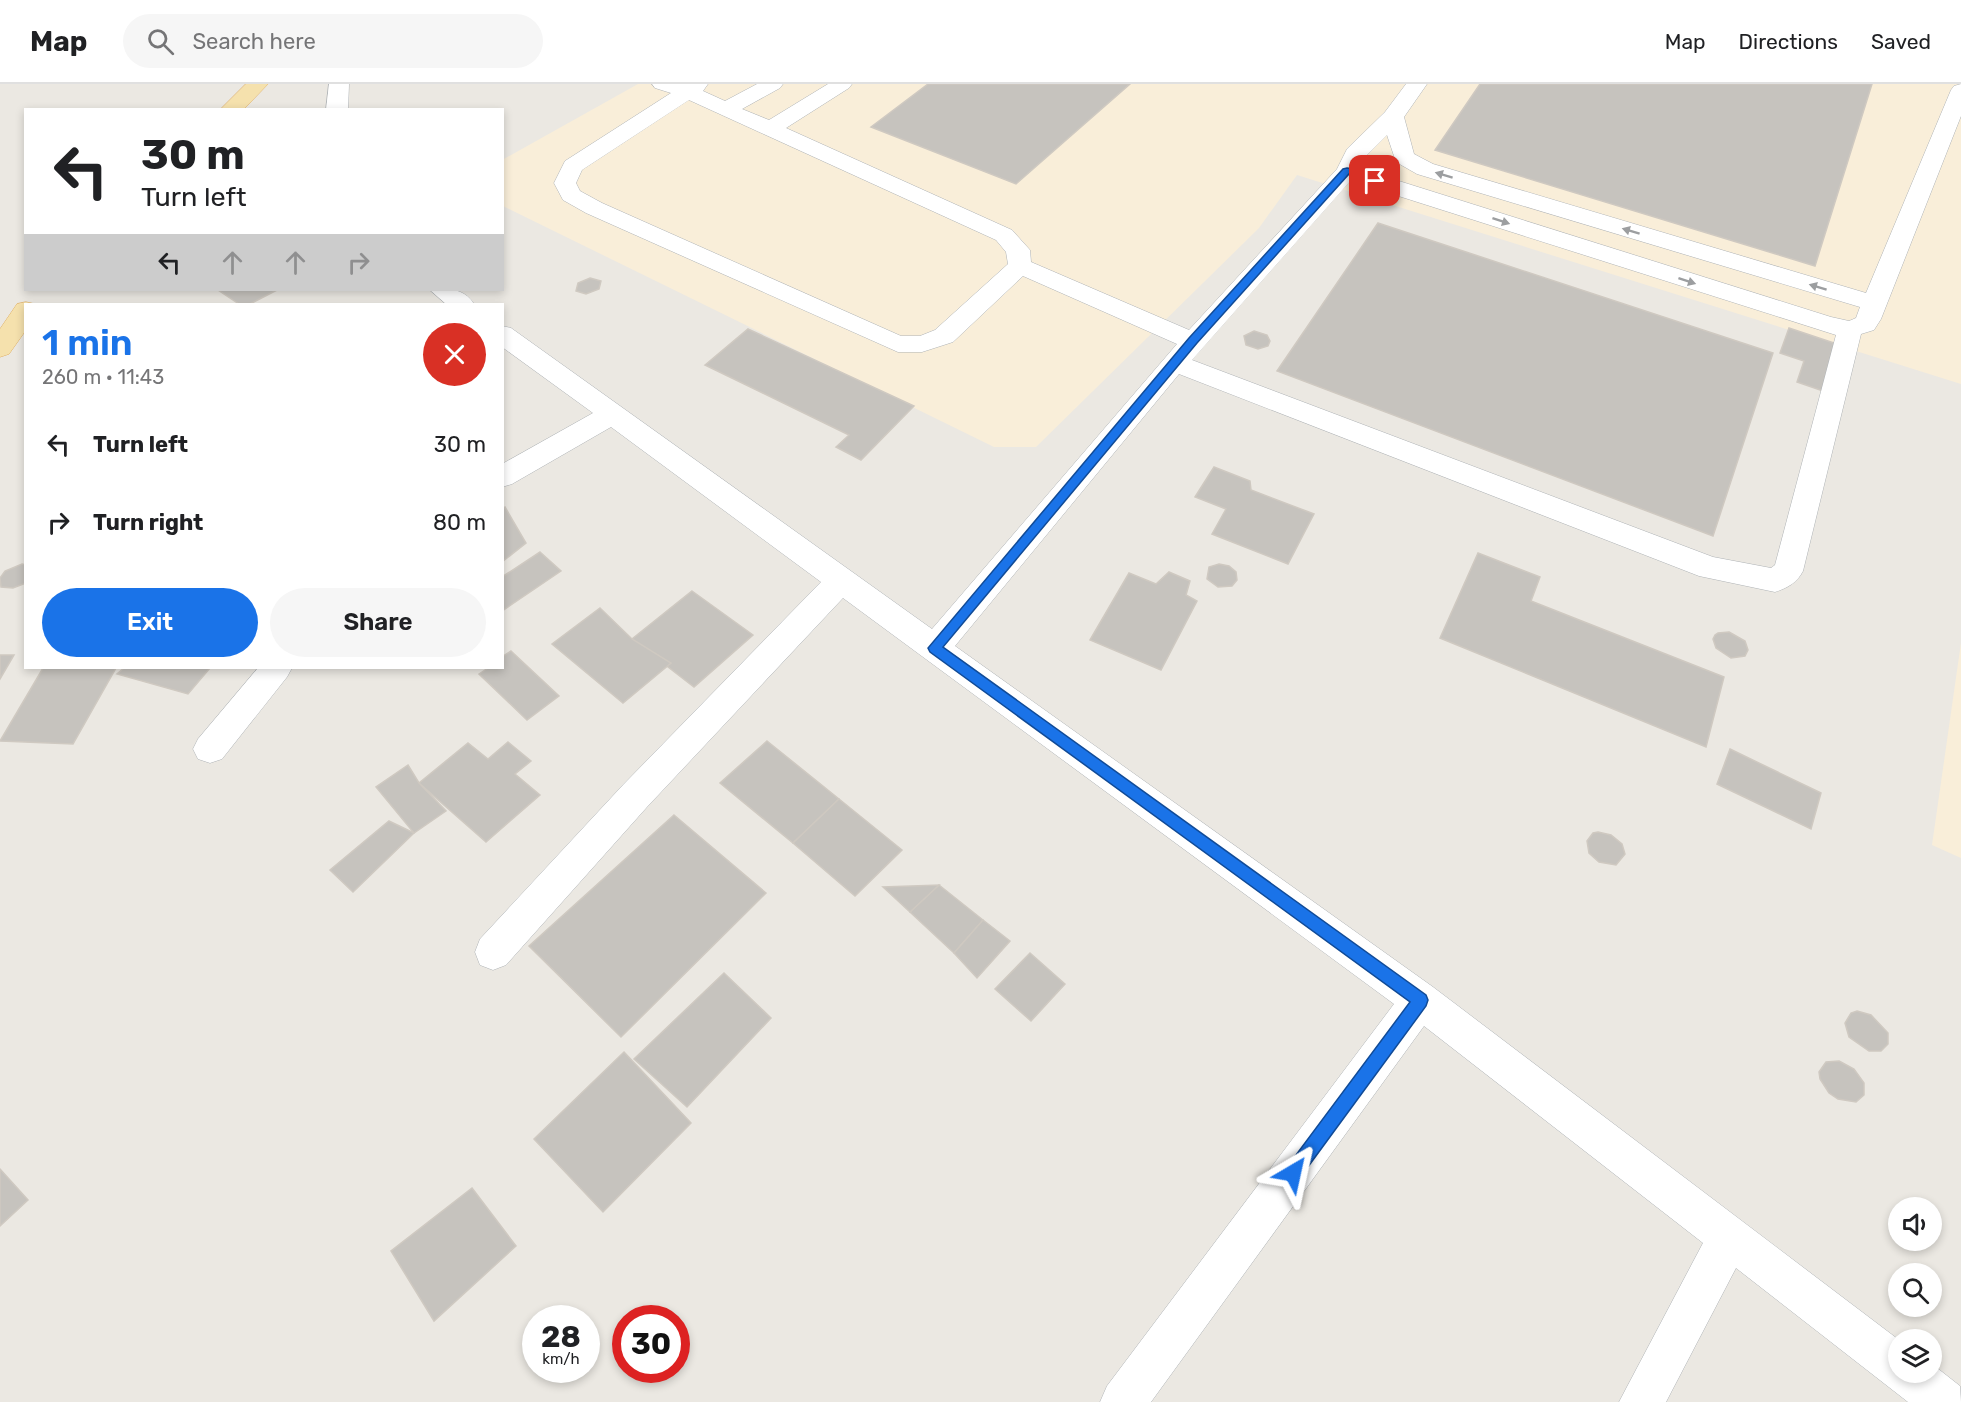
<!DOCTYPE html>
<meta charset="utf-8">
<style>
:root{--surface:#fff;--page:#f6f6f6;--text:#202124;--muted:#757577;--line:#e0e0e0;--accent:#1a73e8}
body{margin:0;font-family:Rubik,sans-serif;background:var(--page);color:var(--text);height:100vh;display:flex;flex-direction:column;font-size:22px;white-space:nowrap}
*{box-sizing:border-box;margin:0}
p{font-size:20px;color:var(--muted)}
.icon{flex:none;width:33px;height:33px;fill:none;stroke:currentColor;stroke-width:2;stroke-linecap:round;stroke-linejoin:round}
.map{position:relative;flex:1;overflow:hidden}
.drawer{position:absolute;left:24px;top:219px;width:480px;height:366px;display:flex;flex-direction:column;background:var(--surface);border-radius:0px;box-shadow:0 3px 9px #0003}
.drawer>*{flex:none}
.banner{position:absolute;left:24px;top:24px;width:480px;height:183px;border-radius:0px;box-shadow:0 3px 9px #0003;background:#fff;color:var(--text);overflow:hidden}
.tools{position:absolute;left:1888px;top:1113px;display:grid;gap:12px}
.tools a{display:grid;place-items:center;width:54px;height:54px;border-radius:50%;background:var(--surface);box-shadow:0 3px 9px #0003;font-size:30px}
.speed{position:absolute;left:522px;top:1221px;display:flex;gap:12px;font-size:30px;font-weight:700;text-align:center}
.speed>*{display:grid;place-content:center;width:78px;height:78px;border-radius:50%;background:var(--surface);box-shadow:0 3px 9px #0003;line-height:1}
.speed small{font-size:15px;font-weight:400}
.speed .limit{border:9px solid #d22;background:#fff;color:#111}
.pin{position:absolute;display:grid;place-items:center;width:51px;height:51px;color:#fff;margin:-26px;border-radius:12px;box-shadow:0 3px 9px #0006}
.me{position:absolute;width:66px;margin:-33px;rotate:36deg;stroke-linejoin:round;filter:drop-shadow(0 0 4px #0008)}
.turn{display:flex;align-items:center;gap:21px;height:126px;padding:0 18px;font-size:27px}
.turn .icon{width:78px;height:78px;stroke-width:2.5}
.turn b{display:block;font-size:42px;line-height:51px}
.lanes{display:flex;align-items:center;height:57px;padding:0 18px;background:#0003;justify-content:center;gap:30px;direction:ltr}
.lanes .off{opacity:.35}
.round{display:grid;place-items:center;flex:none;width:63px;height:63px;border-radius:32px;background:var(--page)}
.summary{display:flex;align-items:center;justify-content:space-between;height:102px;padding:0 18px}
h1{font-size:36px;font-weight:600;line-height:45px;color:var(--accent)}
.primary-button{display:flex;gap:12px;margin-top:auto;padding:12px 18px}
.primary-button a{flex:1;height:69px;border-radius:36px;background:var(--accent);color:#fff;font-size:24px;font-weight:600;line-height:69px;text-align:center}
.primary-button a+a{background:var(--page);color:var(--text)}
ul{padding:0;list-style:none}
li{display:flex;align-items:center;gap:18px;height:78px;padding:0 18px}
li div{flex:1}
li b{display:block;font-size:22px}
li em{font-style:normal}
header{display:flex;align-items:center;gap:36px;box-sizing:border-box;height:84px;padding:0 30px;background:var(--surface);border-bottom:2px solid var(--line)}
header strong{font-size:28px}
nav{display:flex;gap:33px;margin-inline-start:auto;font-size:21px}
.search{width:420px;height:54px;background:var(--page);display:flex;align-items:center;gap:15px;box-sizing:border-box;padding:0 21px;border-radius:33px;color:var(--muted);font-size:22px}
.map>svg:first-child{display:block}
</style>
<header>
<strong>Map</strong>
<div class="search"><svg class="icon" aria-label="search" viewBox="0 0 24 24"><circle cx="10" cy="10" r="6"/><path d="M15 15l6 6"/></svg>Search here</div>
<nav><a>Map</a><a>Directions</a><a>Saved</a></nav>
</header>
<div class="map">
<svg width="1961" height="1318" viewBox="0 0 1961 1318">
<rect width="100%" height="100%" fill="#ebe8e2"/>
<!-- commercial -->
<g fill="#f9eed9">
<path d="M638 0H1961V300L1297 91 1259 144 1036 363H994L503 122 502 76Z"/>
<path d="M1961 559V774L1932 761Z"/>
</g>
<!-- building -->
<g fill="#c6c3be" stroke="#cfc9c1" stroke-width="1.5">
<path d="M928 0H1130L1016 100 871 43Z"/>
<path d="M1480 0H1872L1815 182 1435 66Z"/>
<path d="M1378 139 1773 269 1713 452 1277 287Z"/>
<path d="M590 194 601 197 599 205 586 210 576 207 578 199Z"/>
<path d="M218 206H277L250 220H239Z"/>
<path d="M1789 244 1843 262 1829 309 1797 298 1804 277 1780 269Z"/>
<path d="M748 245 914 322 861 376 836 363 849 351 705 281Z"/>
<path d="M1254 247 1267 251 1270 257 1268 262 1258 265 1246 261 1244 252Z"/>
<path d="M1214 383 1250 397 1251 406 1314 430 1288 480 1212 450 1226 425 1195 413Z"/>
<path d="M505 423 526 459 502 478V425Z"/>
<path d="M540 468 561 487 502 527V493Z"/>
<path d="M1478 469 1540 493 1531 517 1724 593 1706 663 1440 554Z"/>
<path d="M22 480 26 481V499L13 504 1 503 0 494 5 487Z"/>
<path d="M1219 480 1229 482 1236 488 1237 496 1232 502 1218 503 1207 495 1209 483Z"/>
<path d="M1169 488 1190 497 1186 511 1197 517 1161 586 1090 556 1129 489 1156 500Z"/>
<path d="M692 507 753 551 694 603 632 555Z"/>
<path d="M600 524 632 555 671 579 623 619 552 560Z"/>
<path d="M1729 548 1745 557 1748 566 1745 572 1731 574 1716 564 1713 555 1715 551 1718 549Z"/>
<path d="M511 567 559 612 527 636 479 590 488 584H502V573Z"/>
<path d="M0 571H14L0 595Z"/>
<path d="M43 584H116L73 660 0 657Z"/>
<path d="M124 584H210L188 610 117 590Z"/>
<path d="M767 657 839 715 793 759 720 699Z"/>
<path d="M508 658 531 677 515 690 540 711 486 758 419 699 468 659 488 675Z"/>
<path d="M1730 665 1821 709 1811 745 1717 700Z"/>
<path d="M408 681 419 699 446 727 414 749 376 703Z"/>
<path d="M839 715 902 766 855 812 793 759Z"/>
<path d="M674 731 766 809 621 953 529 862Z"/>
<path d="M389 737 414 749 353 808 330 786Z"/>
<path d="M1598 748 1611 751 1622 760 1625 770 1616 781 1599 778 1589 769 1587 757 1593 749Z"/>
<path d="M939 801 983 836 954 869 910 828Z"/>
<path d="M939 801 910 828 883 803Z"/>
<path d="M983 836 1010 857 977 894 954 869Z"/>
<path d="M1030 869 1065 900 1031 937 995 905Z"/>
<path d="M724 889 771 934 687 1023 634 975Z"/>
<path d="M1857 927 1871 931 1888 949V960L1881 967H1869L1849 953 1845 939 1851 929Z"/>
<path d="M624 968 691 1039 603 1128 534 1055Z"/>
<path d="M1839 977 1854 985 1864 999V1011L1856 1018 1838 1015 1829 1009 1820 995 1819 988 1826 978Z"/>
<path d="M0 1085 28 1116 0 1142Z"/>
<path d="M472 1104 516 1162 434 1237 391 1167Z"/>
</g>
<g fill="none" stroke-linecap="round" stroke-linejoin="round">
<defs>
<g id="minor">
<path d="M329 0H349L348 26H326Z"/>
<path d="M652 0H708L703 7 725 17 757 0H783L780 4 742 25 769 36 828 0H852L849 4 786 44 1012 146 1030 166 1031 178 1189 246 1337 85 1347 65 1385 28 1406 0H1427L1404 33 1414 70 1433 80 1866 209 1951 6 1954 2 1961 0V32L1881 235 1874 246 1861 250 1803 487C1797 499 1787 504 1775 508L1699 492 1179 290 955 562 1433 903 1899 1256V1288H1932V1280L1960 1302 1961 1318H1908L1736 1184 1666 1318H1619L1703 1159 1424 942 1151 1318H1100L1107 1302 1394 920 843 514 647 723 506 881 493 886 480 881 475 868 480 855 623 701 821 498 611 343 512 400 502 403V380L593 329 502 263V242L511 244 932 545 1177 260 1023 192 953 258 922 268H898L586 129 563 116 554 99 565 77 671 9 655 4ZM689 16 996 156 1006 168 1008 180 935 246 920 252H901L602 119 580 107 576 99 582 86ZM1387 51 1396 78 1417 90 1860 223 1856 234 1849 237 1831 233 1383 92 1360 82 1365 73ZM1353 94 1367 102 1836 251 1775 481 1771 484 1713 473 1192 276Z"/>
<path d="M430 206C447 204 464 204 474 220H446Z"/>
<path d="M258 584H292L287 593 222 675 210 679 198 675 193 665 198 655Z"/>
</g>
<g id="major">
<path d="M246 0H268L243 26H220Z"/>
<path d="M26 218 35 220H26V246L9 270 0 273V245L17 220Z"/>
</g>
</defs>
<!-- minor casing -->
<use href="#minor" stroke="#afb3b6" stroke-width="1"/>
<!-- major casing -->
<use href="#major" stroke="#e0b066" stroke-width="1"/>
<!-- minor -->
<use href="#minor" fill="#fff" fill-rule="evenodd"/>
<!-- major -->
<use href="#major" fill="#f5e1ad" fill-rule="evenodd"/>
</g>
<!-- one-way arrows -->
<defs><path id="oneway-solid" d="M-6-.8H1V-3.2L6.5 0L1 3.2V.8H-6Z" transform="scale(1.5)"/></defs>
<g fill="#9c9ea0">
<use href="#oneway-solid" transform="translate(1444 91) rotate(-163)"/>
<use href="#oneway-solid" transform="translate(1501 137) rotate(18)"/>
<use href="#oneway-solid" transform="translate(1631 147) rotate(-163)"/>
<use href="#oneway-solid" transform="translate(1687 197) rotate(18)"/>
<use href="#oneway-solid" transform="translate(1818 203) rotate(-163)"/>
</g>
<!-- route -->
<path fill="#1a73e8" stroke="#114b97" stroke-width="1.5" d="M1347 84 1361 86 1380 97 1375 100 1349 90 1197 259 943 563 1426 911 1428 916 1426 922 1299 1095 1293 1097 1287 1095 1285 1089 1287 1083 1410 918 930 568 928 564 1189 254 1343 85Z"/>
</svg>
<div class="tools">
<a><svg class="icon" aria-label="sound" viewBox="0 0 24 24"><path d="M4 9h4l5-4v14l-5-4H4zM17 9q2 3 0 6"/></svg></a>
<a><svg class="icon" aria-label="search" viewBox="0 0 24 24"><circle cx="10" cy="10" r="6"/><path d="M15 15l6 6"/></svg></a>
<a><svg class="icon" aria-label="layers" viewBox="0 0 24 24"><path d="M12 4l9 5-9 5-9-5zM3 14l9 5 9-5"/></svg></a>
</div>
<div class="speed"><div>28<small>km/h</small></div><div class="limit">30</div></div>
<div class="pin" style="left:1375px;top:97px;background:#d93025"><svg class="icon" aria-label="arrive" viewBox="0 0 24 24"><path d="M6 21V4h12l-3 4 3 4H6"/></svg></div>
<svg class="me" style="left:1293px;top:1089px" viewBox="-20 -20 40 40"><path d="M0-17L14 15 0 8-14 15z" fill="#1a73e8" stroke="#fff" stroke-width="4"/></svg>
<div class="banner">
<div class="turn"><svg class="icon" aria-label="left" viewBox="0 0 24 24"><path d="M17 20v-9H6M10 6l-5 5 5 5"/></svg><div><b>30 m</b>Turn left</div></div>
<div class="lanes"><svg class="icon" aria-label="left" viewBox="0 0 24 24"><path d="M17 20v-9H6M10 6l-5 5 5 5"/></svg><svg class="icon off" aria-label="ahead" viewBox="0 0 24 24"><path d="M12 20V5M6 11l6-6 6 6"/></svg><svg class="icon off" aria-label="ahead" viewBox="0 0 24 24"><path d="M12 20V5M6 11l6-6 6 6"/></svg><svg class="icon off" aria-label="right" viewBox="0 0 24 24"><path d="M7 20v-9h11M14 6l5 5-5 5"/></svg></div>
</div>
<section class="drawer">
<div class="summary"><div><h1>1 min</h1><p>260 m · 11:43</p></div><a class="round" style="background:#d93025;color:#fff"><svg class="icon" aria-label="close" viewBox="0 0 24 24"><path d="M6 6l12 12M18 6L6 18"/></svg></a></div>
<ul>
<li><svg class="icon" aria-label="left" viewBox="0 0 24 24"><path d="M17 20v-9H6M10 6l-5 5 5 5"/></svg><div><b>Turn left</b></div><em>30 m</em></li>
<li><svg class="icon" aria-label="right" viewBox="0 0 24 24"><path d="M7 20v-9h11M14 6l5 5-5 5"/></svg><div><b>Turn right</b></div><em>80 m</em></li>
</ul>
<div class="primary-button"><a>Exit</a><a>Share</a></div>
</section>
</div>
